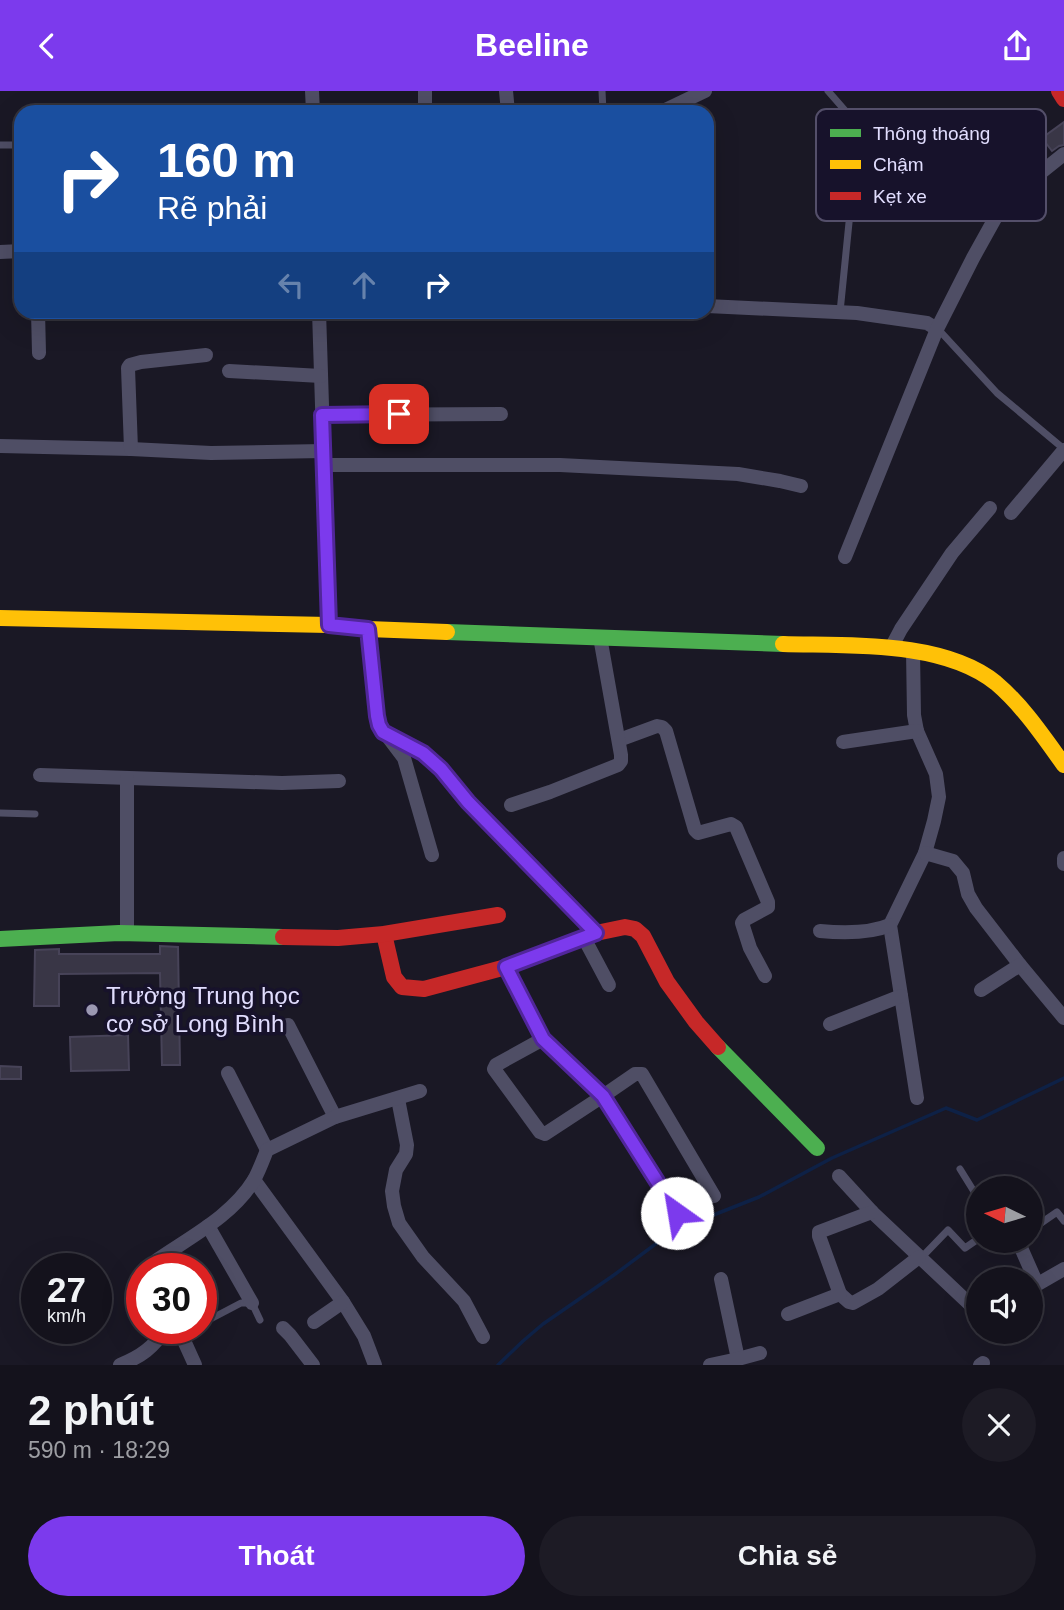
<!DOCTYPE html>
<html lang="vi">
<meta charset="utf-8">
<style>
:root{--surface:#14121c;--page:#1d1b25;--text:#f1f3f6;--muted:#9d9ea3;--line:#33323b;--accent:#7c3aed}
body{margin:0;font-family:Helvetica,sans-serif;background:var(--page);color:var(--text);height:100vh;display:flex;flex-direction:column;font-size:26px;white-space:nowrap}
*{box-sizing:border-box;margin:0}
p{font-size:23px;color:var(--muted)}
.icon{flex:none;width:38px;height:38px;fill:none;stroke:currentColor;stroke-width:2;stroke-linecap:round;stroke-linejoin:round}
.map{position:relative;height:1274px;overflow:hidden}
.sheet{display:flex;flex-direction:column;background:var(--surface);flex:1}
.sheet>*{flex:none}
.hud{position:absolute;left:14px;top:14px;width:700px;height:214px;border-radius:21px;box-shadow:0 7px 28px #0002,0 0 0 2px var(--line);background:#1a4fa0;color:#fff;overflow:hidden}
.needle{width:46px;rotate:275deg}
.fabs{position:absolute;left:966px;top:1085px;display:grid;gap:14px}
.fabs a{display:grid;place-items:center;width:77px;height:77px;border-radius:50%;background:var(--surface);box-shadow:0 7px 28px #0002,0 0 0 2px var(--line);font-size:35px}
.speed{position:absolute;left:21px;top:1162px;display:flex;gap:14px;font-size:35px;font-weight:700;text-align:center}
.speed>*{display:grid;place-content:center;width:91px;height:91px;border-radius:50%;background:var(--surface);box-shadow:0 7px 28px #0002,0 0 0 2px var(--line);line-height:1}
.speed small{font-size:18px;font-weight:400}
.speed .limit{border:10px solid #d22;background:#fff;color:#111}
.pin{position:absolute;display:grid;place-items:center;width:60px;height:60px;color:#fff;margin:-30px;border-radius:14px;box-shadow:0 4px 10px #0006}
.me{position:absolute;width:77px;margin:-38px;rotate:328deg;stroke-linejoin:round;filter:drop-shadow(0 0 5px #0008)}
.turn{display:flex;align-items:center;gap:24px;height:147px;padding:0 28px;font-size:32px}
.turn .icon{width:91px;height:91px;stroke-width:2.5}
.turn b{display:block;font-size:49px;line-height:60px}
.lanes{display:flex;align-items:center;height:66px;padding:0 28px;background:#0003;justify-content:center;gap:35px;direction:ltr}
.lanes .off{opacity:.35}
.round{display:grid;place-items:center;flex:none;width:74px;height:74px;border-radius:37px;background:var(--page)}
.headline{display:flex;align-items:center;justify-content:space-between;height:119px;padding:0 28px}
h1{font-size:42px;font-weight:700;line-height:52px}
.primary-button{display:flex;gap:14px;margin-top:auto;padding:14px 28px}
.primary-button a{flex:1;height:80px;border-radius:42px;background:var(--accent);color:#fff;font-size:28px;font-weight:700;line-height:80px;text-align:center}
.primary-button a+a{background:var(--page);color:var(--text)}
header{display:flex;justify-content:space-between;align-items:center;height:91px;padding:0 28px;background:var(--accent);color:#fff;font-size:32px;font-weight:700}
.map>svg:first-child{display:block}
</style>
<header><svg class="icon" aria-label="back" viewBox="0 0 24 24"><path d="M15 5l-7 7 7 7"/></svg>Beeline<svg class="icon" aria-label="share" viewBox="0 0 24 24"><path d="M12 15V3M7 8l5-5 5 5M5 13v7h14v-7"/></svg></header>
<div class="map">
<svg width="1064" height="1274" viewBox="0 0 1064 1274">
<rect width="100%" height="100%" fill="#1a1825"/>
<g fill="none" stroke-linecap="round" stroke-linejoin="round">
<!-- stream -->
<path stroke="#0e2146" stroke-width="3.5" d="M498 1274 523 1250 543 1233 614 1184 673 1140 759 1106 832 1067 946 1017 977 1029 1064 987"/>
</g>
<!-- building -->
<g fill="#393646" stroke="#474358" stroke-width="2">
<path d="M1064 31V54L1059 55 1052 60 1042 47Z"/>
<path d="M160 855 178 856 180 974H162L160 882 59 883V915H34L35 859 59 858V863H160Z"/>
<path d="M128 944 129 979 71 980 70 946Z"/>
<path d="M0 975 21 976V988H0Z"/>
</g>
<g fill="none" stroke-linecap="round" stroke-linejoin="round">
<!-- lane -->
<g stroke="#4f4e65" stroke-width="7">
<path d="M602 0 603 21"/>
<path d="M828 0 856 32"/>
<path d="M0 54H21"/>
<path d="M840 221 854 82"/>
<path d="M938 238 997 302 1064 358"/>
<path d="M0 722 35 723"/>
<path d="M960 1078 978 1107"/>
<path d="M1031 1139 1057 1121 1064 1130"/>
<path d="M921 1167 948 1139 965 1157 978 1148"/>
<path d="M201 1233 241 1212H252L260 1229"/>
<path d="M181 1243 193 1237"/>
</g>
<!-- street -->
<g stroke="#4f4e65" stroke-width="14">
<path d="M312 0 313 21"/>
<path d="M425 0V21"/>
<path d="M506 0 508 21"/>
<path d="M661 21 705 0"/>
<path d="M0 161 21 160"/>
<path d="M707 215 857 222 927 232 937 238"/>
<path d="M38 220 39 262"/>
<path d="M319 220 329 534"/>
<path d="M229 280 321 285"/>
<path d="M322 324 501 323"/>
<path d="M0 355 131 358 211 362 323 360"/>
<path d="M131 358 128 277 130 274 141 271 206 264"/>
<path d="M324 374H560L738 383 780 390 801 395"/>
<path d="M1011 422 1064 359"/>
<path d="M845 466 937 238 973 167 998 122 1019 99 1064 63"/>
<path d="M368 538 379 634 404 667 432 764"/>
<path d="M891 557 901 538 952 462 990 417"/>
<path d="M913 560 914 624 917 640 936 683 939 706 934 730 925 762 890 834 917 1007"/>
<path d="M383 641 423 662 441 679 468 711 596 842"/>
<path d="M619 649 657 635 662 636 666 640 695 739 698 742 731 733 736 736 768 811V816L744 829 742 832 750 857 765 885"/>
<path d="M843 651 917 640"/>
<path d="M40 684 282 692 339 690"/>
<path d="M127 687V842"/>
<path d="M511 714 550 701 618 674 621 670V664L600 546"/>
<path d="M925 762 953 770 963 782 968 803 976 817 1020 874 1064 927"/>
<path d="M1064 767V773"/>
<path d="M820 840C842 842 869 843 890 834"/>
<path d="M584 847 609 894"/>
<path d="M506 876 543 948 603 1005 635 983H642L714 1105"/>
<path d="M981 899 1020 874"/>
<path d="M830 933 901 905"/>
<path d="M288 934 335 1026"/>
<path d="M543 948 496 974 494 978 540 1041 545 1043 603 1005 677 1122"/>
<path d="M228 982 267 1059"/>
<path d="M398 1008 407 1054 406 1063 396 1079 392 1100 394 1115 399 1132 423 1166 464 1210 483 1246"/>
<path d="M839 1085 872 1121 978 1221"/>
<path d="M254 1089 343 1211 364 1245 375 1274"/>
<path d="M208 1135 252 1212"/>
<path d="M1018 1150 1037 1193"/>
<path d="M154 1178 157 1169C190 1146 232 1125 254 1089 259 1080 263 1069 267 1059L335 1026 420 1000"/>
<path d="M721 1188 738 1268"/>
<path d="M1031 1197 1064 1178"/>
<path d="M840 1203 849 1211 853 1212 878 1198 919 1166"/>
<path d="M788 1223 840 1203 819 1145V1141L872 1121"/>
<path d="M314 1231 343 1211"/>
<path d="M283 1237 290 1244 313 1274"/>
<path d="M165 1238 181 1243 195 1274"/>
<path d="M120 1274C140 1266 155 1256 165 1237"/>
<path d="M710 1274 738 1268 760 1262"/>
<path d="M980 1274 983 1272"/>
</g>
<!-- fast -->
<g stroke="#4caf50" stroke-width="16">
<path d="M447 541 783 553"/>
<path d="M0 848 119 842 283 846"/>
<path d="M718 956 817 1057"/>
</g>
<!-- slow -->
<g stroke="#ffc107" stroke-width="16">
<path d="M0 527 329 534 368 538 447 541"/>
<path d="M783 553C848 555 943 549 996 592 1023 615 1043 645 1064 674"/>
</g>
<!-- jam -->
<g stroke="#c62828" stroke-width="16">
<path d="M1059 0 1064 8"/>
<path d="M384 843 394 886 402 896 424 898 506 876 596 842 625 836 635 838 643 845 667 891 696 931 718 956"/>
<path d="M283 846 338 847 384 843 498 824"/>
</g>
</g>
<g fill="none" stroke-linecap="round" stroke-linejoin="round">
<defs>
<path id="route" d="M399 323 322 324 329 534 368 538 377 625 379 634 383 641 423 662 441 678 468 711 596 842 506 876 543 948 603 1005 677 1122"/>
</defs>
<!-- route casing -->
<use href="#route" stroke="#51269a" stroke-width="18"/>
<!-- route -->
<use href="#route" stroke="#7c3aed" stroke-width="12"/>
</g>
<!-- markers -->
<circle fill="#9b98b2" stroke="#17122b" stroke-width="2.5" cx="92" cy="919" r="7"/>
<g text-anchor="middle" stroke-width="7" stroke-linejoin="round" paint-order="stroke">
<!-- poi labels -->
<g font-size="24" fill="#e1ddfe" stroke="#17122b" text-anchor="start">
<text x="106" y="913">Trường Trung học<tspan x="106" dy="28">cơ sở Long Bình</tspan></text>
</g>
</g>
<!-- legend -->
<rect x="816" y="18" width="230" height="112" rx="10" fill="#17122b" stroke="#544f6a" stroke-width="2"/>
<rect x="830" y="38" width="31" height="8" fill="#4caf50"/>
<rect x="830" y="69" width="31" height="9" fill="#ffc107"/>
<rect x="830" y="101" width="31" height="8" fill="#c62828"/>
<g font-size="19" fill="#e1ddfe">
<text x="873" y="49">Thông thoáng</text>
<text x="873" y="80">Chậm</text>
<text x="873" y="112">Kẹt xe</text>
</g>
</svg>
<div class="fabs">
<a><svg class="needle" viewBox="-14 -14 28 28"><path d="M0-13l5 13h-10z" fill="#e53935"/><path d="M0 13l5-13h-10z" fill="#9d9ea3"/></svg></a>
<a><svg class="icon" aria-label="sound" viewBox="0 0 24 24"><path d="M4 9h4l5-4v14l-5-4H4zM17 9q2 3 0 6"/></svg></a>
</div>
<div class="speed"><div>27<small>km/h</small></div><div class="limit">30</div></div>
<div class="pin" style="left:399px;top:323px;background:#d93025"><svg class="icon" aria-label="arrive" viewBox="0 0 24 24"><path d="M6 21V4h12l-3 4 3 4H6"/></svg></div>
<svg class="me" style="left:677px;top:1122px" viewBox="-20 -20 40 40"><circle r="19" fill="#fff"/><path d="M0-13L10 11 0 6-10 11z" fill="#7c3aed"/></svg>
<div class="hud">
<div class="turn"><svg class="icon" aria-label="right" viewBox="0 0 24 24"><path d="M7 20v-9h11M14 6l5 5-5 5"/></svg><div><b>160 m</b>Rẽ phải</div></div>
<div class="lanes"><svg class="icon off" aria-label="left" viewBox="0 0 24 24"><path d="M17 20v-9H6M10 6l-5 5 5 5"/></svg><svg class="icon off" aria-label="ahead" viewBox="0 0 24 24"><path d="M12 20V5M6 11l6-6 6 6"/></svg><svg class="icon" aria-label="right" viewBox="0 0 24 24"><path d="M7 20v-9h11M14 6l5 5-5 5"/></svg></div>
</div>
</div>
<section class="sheet">
<div class="headline"><div><h1>2 phút</h1><p>590 m · 18:29</p></div><a class="round"><svg class="icon" aria-label="close" viewBox="0 0 24 24"><path d="M6 6l12 12M18 6L6 18"/></svg></a></div>
<div class="primary-button"><a>Thoát</a><a>Chia sẻ</a></div>
</section>
